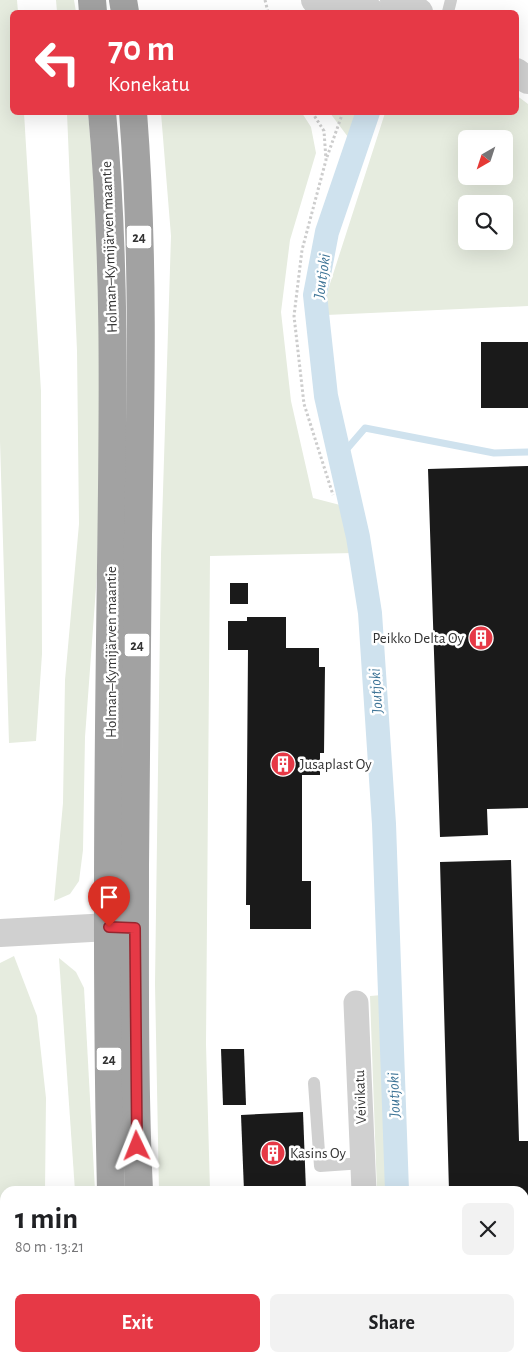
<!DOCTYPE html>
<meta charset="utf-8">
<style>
:root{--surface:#fff;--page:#f2f2f2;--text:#202124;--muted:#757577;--accent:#e63946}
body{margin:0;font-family:"Alegreya Sans",sans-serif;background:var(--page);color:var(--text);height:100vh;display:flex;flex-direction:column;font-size:19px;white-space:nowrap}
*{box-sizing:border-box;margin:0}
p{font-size:16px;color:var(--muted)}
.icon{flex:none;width:28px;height:28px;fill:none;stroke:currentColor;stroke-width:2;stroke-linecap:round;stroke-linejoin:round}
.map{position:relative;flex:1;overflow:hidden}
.side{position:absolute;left:0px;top:1186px;width:529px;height:176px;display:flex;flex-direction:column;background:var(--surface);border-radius:15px 15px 0 0;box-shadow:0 5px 20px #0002}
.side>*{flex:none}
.hud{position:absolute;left:10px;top:10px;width:509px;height:105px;border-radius:8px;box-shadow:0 5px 20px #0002;background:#e63946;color:#fff;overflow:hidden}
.needle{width:32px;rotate:219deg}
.tools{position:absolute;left:458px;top:130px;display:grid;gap:10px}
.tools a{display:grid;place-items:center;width:55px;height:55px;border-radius:8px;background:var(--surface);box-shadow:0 5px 20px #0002;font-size:25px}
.pin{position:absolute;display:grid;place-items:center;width:42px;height:42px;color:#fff;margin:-51px -21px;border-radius:50% 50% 50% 0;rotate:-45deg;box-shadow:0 0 5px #0007}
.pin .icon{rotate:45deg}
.me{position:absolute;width:55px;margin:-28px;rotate:358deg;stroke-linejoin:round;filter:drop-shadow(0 0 4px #0008)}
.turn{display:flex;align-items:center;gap:18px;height:105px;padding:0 15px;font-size:22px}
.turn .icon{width:65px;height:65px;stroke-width:2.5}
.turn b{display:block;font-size:35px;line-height:42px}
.round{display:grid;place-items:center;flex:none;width:52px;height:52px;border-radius:8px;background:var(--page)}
.headline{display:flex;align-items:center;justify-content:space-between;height:85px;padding:0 15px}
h1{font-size:30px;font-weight:700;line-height:38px}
.cta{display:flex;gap:10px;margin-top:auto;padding:10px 15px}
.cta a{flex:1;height:58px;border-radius:8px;background:var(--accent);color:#fff;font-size:20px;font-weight:700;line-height:58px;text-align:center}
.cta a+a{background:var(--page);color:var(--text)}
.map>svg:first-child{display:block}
</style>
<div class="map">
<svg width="528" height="1362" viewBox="0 0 528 1362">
<rect width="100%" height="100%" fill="#fff"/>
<!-- green -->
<g fill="#e6ecdf" fill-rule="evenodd">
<path d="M0 0H17L18 12H12V112L24 113 41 391 42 654 36 741 9 743 0 441Z"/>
<path d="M56 0H74L76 12H57Z"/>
<path d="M516 95 528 104V306L326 315 327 293 385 113 516 112ZM466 139H504V176H466ZM466 204H504V241H466Z"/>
<path d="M88 112 99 245 102 385 97 574 85 737 83 850 79 881 70 894 54 901 63 803 65 680 79 524 77 351 67 113Z"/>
<path d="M161 113H302L311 127 316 153 290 240 281 312 291 401 313 498 344 506 355 553 210 556 206 1044 210 1191H159L155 984 161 555 171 236Z"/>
<path d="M330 113H358L351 141Z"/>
<path d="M14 956 37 1016 46 1098 45 1191H5V1358H42V1362H0V963Z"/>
<path d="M59 958 76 972 84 988 95 1191H75Z"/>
<path d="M382 995 391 1191H377L370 996Z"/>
</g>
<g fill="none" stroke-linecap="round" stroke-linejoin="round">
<!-- stream -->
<path stroke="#cfe2ee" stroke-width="7" d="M340 457 365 428 494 453 528 452"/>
<!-- canal -->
<g stroke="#cfe2ee" stroke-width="24">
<path d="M368 112 327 232 315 295 326 396 358 537 370 613 384 824 397 1191"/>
<path d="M428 1358 430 1362"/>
</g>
</g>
<!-- building -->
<g fill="#1a1a1a">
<rect x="481" y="342" width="47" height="66"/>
<path d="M528 466V808L487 809 488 835 440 837 428 469Z"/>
<rect x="230" y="583" width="18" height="21"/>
<path d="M247 617H286V648H319V667H325L324 753H320V775H302V881H311V929H250V905H246L248 650H228V621H247Z"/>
<path d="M511 860 519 1141H528V1224H524V1191H449L440 862Z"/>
<path d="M221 1049H244L246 1105H223Z"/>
<path d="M303 1112 306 1191H244L241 1115Z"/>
<path d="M236 1358H275V1362H237Z"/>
<path d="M286 1358H325L326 1362H287Z"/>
<path d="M344 1358H369L371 1362H346Z"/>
</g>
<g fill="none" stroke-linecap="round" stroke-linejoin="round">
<!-- path -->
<g stroke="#cdcdcd" stroke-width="3" stroke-dasharray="2.5 2.5" stroke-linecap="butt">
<path d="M265 0 268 12"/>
<path d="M312 112 324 131 326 160 302 250 294 316 304 404 333 495"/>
<path d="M327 157 343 112"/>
</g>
<!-- service -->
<g stroke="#d0d0d0" stroke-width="12">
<path d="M448 12 451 0"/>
<path d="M314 1083 320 1166 363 1163"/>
</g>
<!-- minor -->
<g stroke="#d0d0d0" stroke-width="25">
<path d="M356 1003 364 1191"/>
<path d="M399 1358 401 1362"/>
</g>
<!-- tertiary -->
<g stroke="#d0d0d0" stroke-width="28">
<path d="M315 0 371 12"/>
<path d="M394 0 419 12"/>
<path d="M516 72 528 80"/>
<path d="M0 933 109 927 131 928"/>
</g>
<!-- trunk -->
<g stroke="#a2a2a2" stroke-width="28">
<path d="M92 0 93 12"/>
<path d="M123 0 125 12"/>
<path d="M102 112C116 264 113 416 111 568 108 775 106 984 111 1191"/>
<path d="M133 112C144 253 141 394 138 535 137 645 136 756 135 866 135 974 134 1083 139 1191"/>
<path d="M121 1358V1362"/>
<path d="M148 1358 149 1362"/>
</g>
</g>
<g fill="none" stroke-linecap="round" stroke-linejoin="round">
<defs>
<path id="route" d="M109 927 135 928 137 1146"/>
</defs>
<!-- route casing -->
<use href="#route" stroke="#96252e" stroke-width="12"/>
<!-- route -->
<use href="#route" stroke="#e63946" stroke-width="9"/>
</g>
<!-- icons -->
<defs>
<symbol id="building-disc" viewBox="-11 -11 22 22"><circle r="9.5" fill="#e63946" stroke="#fff"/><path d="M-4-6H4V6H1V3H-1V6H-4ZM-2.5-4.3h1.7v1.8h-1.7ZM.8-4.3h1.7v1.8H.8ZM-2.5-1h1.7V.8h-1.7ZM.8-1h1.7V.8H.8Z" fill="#fff"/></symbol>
</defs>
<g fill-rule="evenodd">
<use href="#building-disc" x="467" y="624" width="28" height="28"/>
<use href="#building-disc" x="269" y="750" width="28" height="28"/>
<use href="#building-disc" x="259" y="1139" width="28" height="28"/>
</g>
<g text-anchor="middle" stroke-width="5" stroke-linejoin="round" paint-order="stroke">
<!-- shield labels -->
<g fill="#fff" stroke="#707070" stroke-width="1">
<rect x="126.5" y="225.5" width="25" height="23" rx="4"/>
<rect x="124.5" y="633.5" width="25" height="23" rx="4"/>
<rect x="96.5" y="1047.5" width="25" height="23" rx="4"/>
</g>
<g font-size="14" font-weight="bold" fill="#333">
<text x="139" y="242">24</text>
<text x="137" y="650">24</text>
<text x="109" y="1064">24</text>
</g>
<!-- street labels -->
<g font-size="15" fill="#333" stroke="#fff">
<text transform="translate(109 247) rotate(-92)" y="5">Holman–Kymijärven maantie</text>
<text transform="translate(111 652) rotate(-90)" y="5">Holman–Kymijärven maantie</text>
<text transform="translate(360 1097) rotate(-92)" y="5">Veivikatu</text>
</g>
<!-- poi labels -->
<g font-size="15" fill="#333" stroke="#fff" text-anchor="start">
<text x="464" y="643" text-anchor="end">Peikko Delta Oy</text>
<text x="300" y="769">Jusaplast Oy</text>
<text x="290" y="1158">Kasins Oy</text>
</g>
<!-- water labels -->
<g font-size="16" font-style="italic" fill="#3f7597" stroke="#fff">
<text transform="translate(321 276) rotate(-82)" y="6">Joutjoki</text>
<text transform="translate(375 691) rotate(-94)" y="6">Joutjoki</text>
<text transform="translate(393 1095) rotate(-92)" y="6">Joutjoki</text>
</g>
</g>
</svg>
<div class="tools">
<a><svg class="needle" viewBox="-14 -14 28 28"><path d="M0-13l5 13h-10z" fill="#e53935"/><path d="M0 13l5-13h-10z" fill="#757577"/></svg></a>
<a><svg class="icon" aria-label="search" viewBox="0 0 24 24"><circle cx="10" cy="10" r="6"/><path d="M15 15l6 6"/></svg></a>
</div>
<div class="pin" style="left:109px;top:927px;background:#d93025"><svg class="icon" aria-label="arrive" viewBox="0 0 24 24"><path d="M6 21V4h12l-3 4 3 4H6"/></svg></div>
<svg class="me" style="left:137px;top:1146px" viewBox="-20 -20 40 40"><path d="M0-17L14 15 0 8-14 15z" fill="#e63946" stroke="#fff" stroke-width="4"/></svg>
<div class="hud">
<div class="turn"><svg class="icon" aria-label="left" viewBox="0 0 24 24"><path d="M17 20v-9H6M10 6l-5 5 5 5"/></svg><div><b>70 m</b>Konekatu</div></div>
</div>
<section class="side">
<div class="headline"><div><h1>1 min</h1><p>80 m · 13:21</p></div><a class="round"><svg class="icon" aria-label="close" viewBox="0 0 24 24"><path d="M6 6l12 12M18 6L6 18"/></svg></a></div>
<div class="cta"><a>Exit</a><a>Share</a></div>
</section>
</div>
